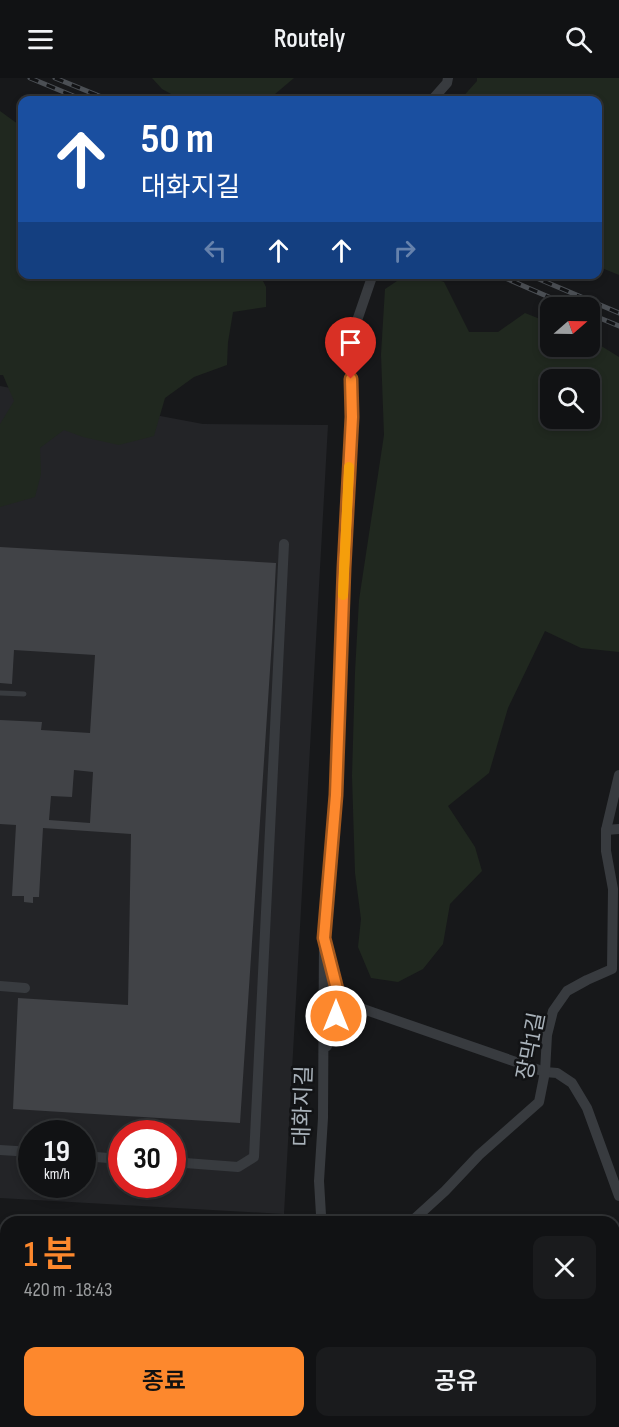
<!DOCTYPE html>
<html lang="ko">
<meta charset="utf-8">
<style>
:root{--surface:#111214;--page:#1a1b1d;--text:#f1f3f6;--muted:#9c9ea0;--line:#303234;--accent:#fd882d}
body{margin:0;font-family:"Sofia Sans Condensed","Noto Sans KR",sans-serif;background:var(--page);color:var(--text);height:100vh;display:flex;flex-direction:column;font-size:22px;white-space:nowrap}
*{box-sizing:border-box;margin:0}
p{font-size:20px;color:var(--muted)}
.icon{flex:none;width:33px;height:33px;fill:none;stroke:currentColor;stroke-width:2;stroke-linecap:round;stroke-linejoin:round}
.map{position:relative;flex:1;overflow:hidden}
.side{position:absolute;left:0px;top:1138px;width:620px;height:212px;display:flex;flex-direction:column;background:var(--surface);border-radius:18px 18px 0 0;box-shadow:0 3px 9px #0003,0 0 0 2px var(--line)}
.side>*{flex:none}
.banner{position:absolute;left:18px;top:18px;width:584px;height:183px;border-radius:12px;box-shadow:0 3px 9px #0003,0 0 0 2px var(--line);background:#1a4fa0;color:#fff;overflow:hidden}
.needle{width:39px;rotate:70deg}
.tools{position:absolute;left:540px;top:219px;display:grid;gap:12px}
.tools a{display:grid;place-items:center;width:60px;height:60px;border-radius:12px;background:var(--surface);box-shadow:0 3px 9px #0003,0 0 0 2px var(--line);font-size:30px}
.speed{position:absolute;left:18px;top:1042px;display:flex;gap:12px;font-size:30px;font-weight:700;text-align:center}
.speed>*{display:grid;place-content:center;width:78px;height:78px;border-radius:50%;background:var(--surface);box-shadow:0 3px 9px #0003,0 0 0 2px var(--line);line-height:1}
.speed small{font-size:15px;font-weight:400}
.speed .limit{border:9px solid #d22;background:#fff;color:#111}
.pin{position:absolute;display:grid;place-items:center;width:51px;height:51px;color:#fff;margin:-62px -26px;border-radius:50% 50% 50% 0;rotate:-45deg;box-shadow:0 0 6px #0007}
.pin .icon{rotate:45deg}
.me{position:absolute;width:66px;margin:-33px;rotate:0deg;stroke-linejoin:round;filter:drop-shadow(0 0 4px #0008)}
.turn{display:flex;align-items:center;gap:21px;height:126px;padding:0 24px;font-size:27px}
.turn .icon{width:78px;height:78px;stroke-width:2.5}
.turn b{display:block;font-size:42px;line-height:51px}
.lanes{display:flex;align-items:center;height:57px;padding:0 24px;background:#0003;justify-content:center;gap:30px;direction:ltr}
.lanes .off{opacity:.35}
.round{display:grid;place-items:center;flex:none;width:63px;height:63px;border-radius:12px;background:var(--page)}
.summary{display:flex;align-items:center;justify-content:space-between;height:102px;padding:0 24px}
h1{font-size:36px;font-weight:600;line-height:45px;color:var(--accent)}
.cta{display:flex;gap:12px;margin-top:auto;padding:12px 24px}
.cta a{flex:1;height:69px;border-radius:12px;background:var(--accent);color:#111;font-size:24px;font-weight:600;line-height:69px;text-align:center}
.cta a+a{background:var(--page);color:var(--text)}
header{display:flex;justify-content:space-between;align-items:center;height:78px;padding:0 24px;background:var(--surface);font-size:27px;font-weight:600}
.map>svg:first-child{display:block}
</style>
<header><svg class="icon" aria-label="menu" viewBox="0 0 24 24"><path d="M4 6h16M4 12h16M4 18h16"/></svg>Routely<svg class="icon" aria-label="search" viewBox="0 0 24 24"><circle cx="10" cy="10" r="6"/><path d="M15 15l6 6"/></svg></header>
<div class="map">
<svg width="619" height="1349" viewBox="0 0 619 1349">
<rect width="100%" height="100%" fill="#17181a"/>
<!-- built -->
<path fill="#232427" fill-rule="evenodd" d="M0 308 203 346 328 347 284 1136 0 1120ZM32 1056H82V1107H32ZM122 1056H172V1107H122Z"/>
<!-- green -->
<g fill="#20281f" fill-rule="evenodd">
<path d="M152 0H294L268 22H182L162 11Z"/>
<path d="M477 0H619V197L597 188V22H460L477 3Z"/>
<path d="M0 33 22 49V196L260 197 266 209V229L233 234 228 264 227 287 194 299 165 320 154 358 119 367 83 359 64 352 40 370 41 396 35 419 0 429V346L14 323 3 297H0Z"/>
<path d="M406 197H427L444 204 469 254H498L525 235 550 245V268H590V261L619 279V574L581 570 545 553 508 630 489 695 448 728 475 769 482 793 450 826 443 866 423 891 398 904 371 900 358 869 361 841 355 795 352 698 355 594 359 522 384 357 381 276 385 211ZM550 302H590V340H550Z"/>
</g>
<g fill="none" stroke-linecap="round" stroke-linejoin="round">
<!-- stream -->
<g stroke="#2c3b3f" stroke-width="3">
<path d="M614 1326 619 1327"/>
<path d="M508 1349 514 1344"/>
</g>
</g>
<!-- building -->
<path fill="#414347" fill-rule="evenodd" d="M0 469 276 485 272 562 240 1045 13 1031 18 920 128 927 131 756 43 750 39 819H33V825L24 824V818H12L16 747 0 746V642L42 644 41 652 90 655 95 577 14 572 12 606 0 605ZM74 692 93 694 90 745 49 742 51 718 72 719Z"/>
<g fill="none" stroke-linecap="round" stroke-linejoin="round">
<!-- lane -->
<path stroke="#383b3f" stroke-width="5" d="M0 615 24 616"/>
<!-- street -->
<g stroke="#383b3f" stroke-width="10">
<path d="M432 22 447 5 448 0"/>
<path d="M606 752 619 751"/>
<path d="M0 908 25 910"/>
<path d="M340 923 545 994 557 995 572 1005 587 1030 619 1118"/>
<path d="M327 968 340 923 329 879"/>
<path d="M0 1072 32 1074"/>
<path d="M82 1078 122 1081"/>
<path d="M172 1084 238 1089 254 1079 284 466"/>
<path d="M323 1144 321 1137 319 1103 323 1040 324 860 336 716 344 490 352 339 350 263 373 196"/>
<path d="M411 1144 445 1113 479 1077 539 1024 545 994 547 957 553 933 567 913 587 902 612 891 613 811 606 773V752L619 697"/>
<path d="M614 1308H619"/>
<path d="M49 1349 57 1344"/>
</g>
<defs>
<g id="rail">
<path d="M30 0 83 22"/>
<path d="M55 0 109 22"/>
<path d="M496 196 574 230"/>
<path d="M527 196 619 235"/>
<path d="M590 236 619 248"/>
</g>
</defs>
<!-- rail casing -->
<use href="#rail" stroke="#4b4f54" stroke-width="5"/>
<!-- rail -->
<use href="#rail" stroke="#121315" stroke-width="3" stroke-dasharray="9" stroke-linecap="butt"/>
</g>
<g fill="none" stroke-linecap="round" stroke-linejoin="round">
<defs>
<path id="route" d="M336 938 340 923 324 860 336 717 344 490 352 339 351 301"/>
</defs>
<!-- route casing -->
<use href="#route" stroke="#a4581d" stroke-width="15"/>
<!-- route -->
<use href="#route" stroke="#fd882d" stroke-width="10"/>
<!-- slow -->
<path stroke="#f59e0b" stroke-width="10" d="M343 517 349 389"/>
</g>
<g text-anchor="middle" stroke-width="5" stroke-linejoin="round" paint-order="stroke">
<!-- street labels -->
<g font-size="22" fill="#a9b2ba" stroke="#121315">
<text transform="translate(530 968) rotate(-79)" y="8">장막1길</text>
<text transform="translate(302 1028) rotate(-88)" y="8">대화지길</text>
</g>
</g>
</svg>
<div class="tools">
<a><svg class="needle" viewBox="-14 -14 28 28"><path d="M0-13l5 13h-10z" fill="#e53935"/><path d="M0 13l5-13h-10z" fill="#9c9ea0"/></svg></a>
<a><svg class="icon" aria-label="search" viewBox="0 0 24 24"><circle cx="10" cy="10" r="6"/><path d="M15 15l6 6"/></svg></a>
</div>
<div class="speed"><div>19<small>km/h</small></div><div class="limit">30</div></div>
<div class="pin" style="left:351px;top:301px;background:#d93025"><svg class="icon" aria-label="arrive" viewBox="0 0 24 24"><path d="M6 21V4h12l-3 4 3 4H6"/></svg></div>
<svg class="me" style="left:336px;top:938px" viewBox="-20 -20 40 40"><circle r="17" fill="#fd882d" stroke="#fff" stroke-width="3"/><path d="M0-11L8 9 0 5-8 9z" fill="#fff"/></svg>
<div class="banner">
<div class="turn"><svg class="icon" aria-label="ahead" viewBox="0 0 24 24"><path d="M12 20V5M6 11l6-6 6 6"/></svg><div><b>50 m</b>대화지길</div></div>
<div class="lanes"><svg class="icon off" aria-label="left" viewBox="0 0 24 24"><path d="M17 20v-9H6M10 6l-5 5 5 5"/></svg><svg class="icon" aria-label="ahead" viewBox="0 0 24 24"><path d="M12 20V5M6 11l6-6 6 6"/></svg><svg class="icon" aria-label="ahead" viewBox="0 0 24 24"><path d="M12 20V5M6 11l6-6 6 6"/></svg><svg class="icon off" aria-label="right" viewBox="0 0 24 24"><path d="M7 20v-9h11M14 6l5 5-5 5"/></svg></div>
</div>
<section class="side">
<div class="summary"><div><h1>1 분</h1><p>420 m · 18:43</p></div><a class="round"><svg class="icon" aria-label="close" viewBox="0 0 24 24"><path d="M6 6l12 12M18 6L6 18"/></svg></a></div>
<div class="cta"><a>종료</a><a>공유</a></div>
</section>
</div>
